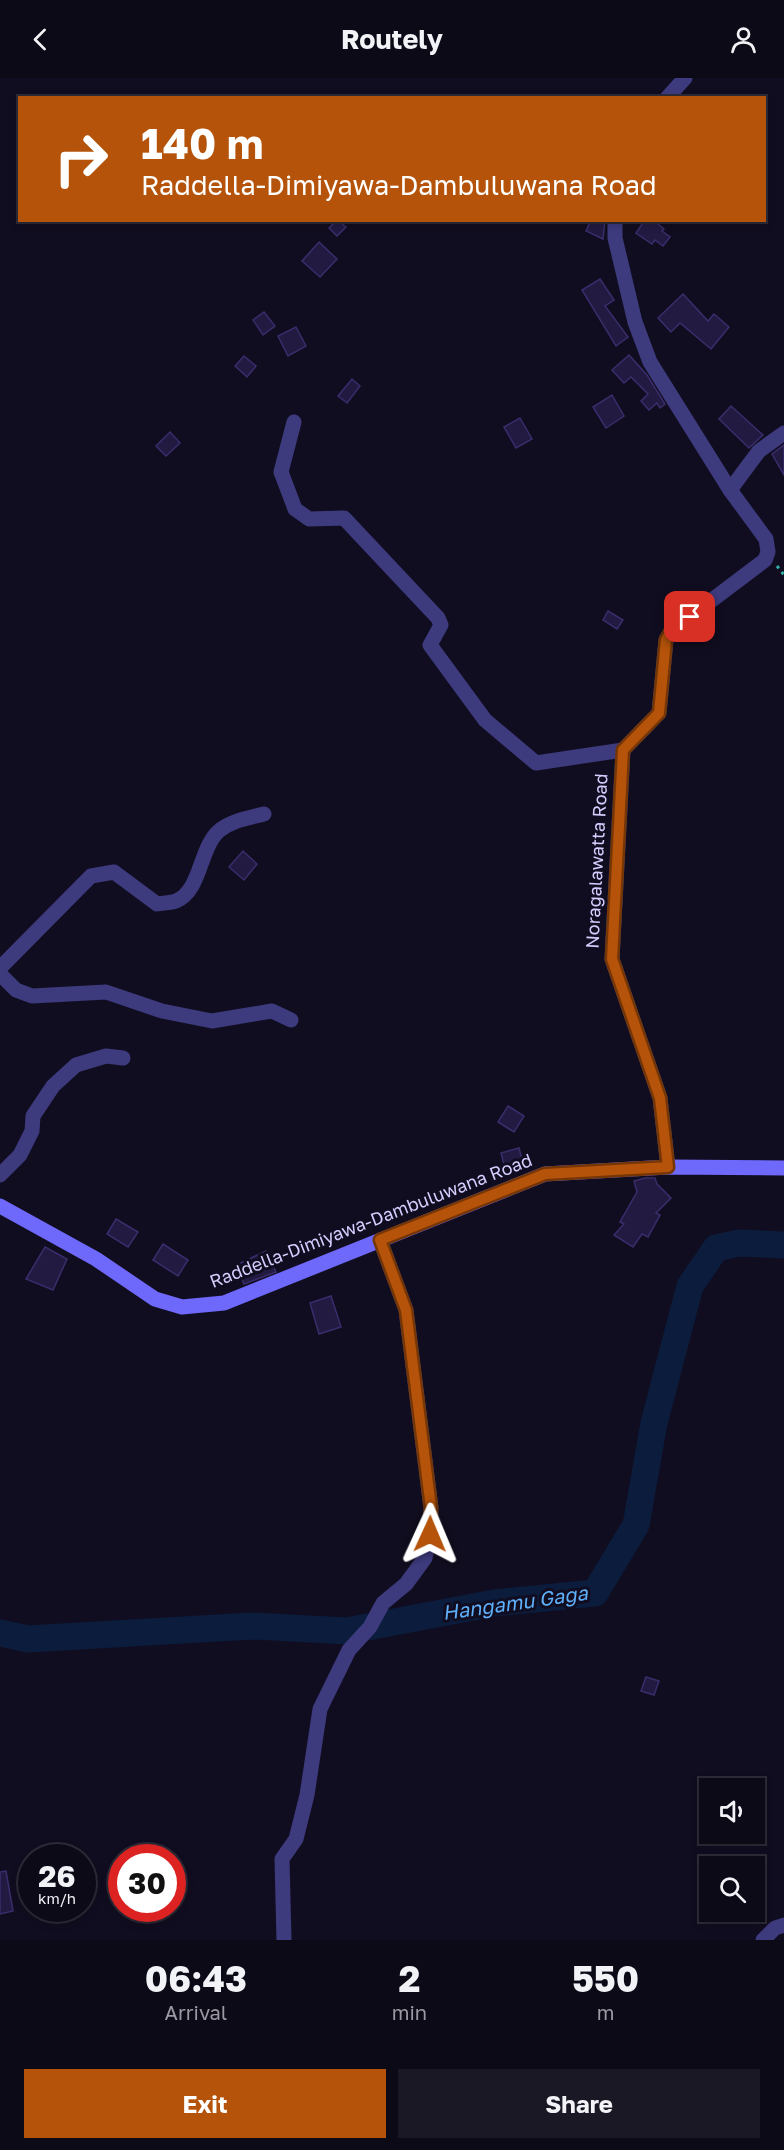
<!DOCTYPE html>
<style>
:root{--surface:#0d0a18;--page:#1b1825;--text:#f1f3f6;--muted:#9a9aa2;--line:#2d2b37;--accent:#b45309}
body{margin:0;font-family:"Golos Text",sans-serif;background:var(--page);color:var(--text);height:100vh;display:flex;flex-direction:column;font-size:22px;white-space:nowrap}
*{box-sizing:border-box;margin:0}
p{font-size:20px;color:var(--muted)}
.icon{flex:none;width:33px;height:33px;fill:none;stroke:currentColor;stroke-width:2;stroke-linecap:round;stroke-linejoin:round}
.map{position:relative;height:1862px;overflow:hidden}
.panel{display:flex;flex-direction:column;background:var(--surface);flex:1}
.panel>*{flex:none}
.hud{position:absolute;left:18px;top:18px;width:748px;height:126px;border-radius:0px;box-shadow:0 3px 9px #0003,0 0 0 2px var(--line);background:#b45309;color:#fff;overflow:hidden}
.tools{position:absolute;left:699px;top:1700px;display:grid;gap:12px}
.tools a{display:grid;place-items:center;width:66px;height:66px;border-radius:0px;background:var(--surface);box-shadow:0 3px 9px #0003,0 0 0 2px var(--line);font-size:30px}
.speed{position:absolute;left:18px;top:1766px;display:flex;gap:12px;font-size:30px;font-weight:700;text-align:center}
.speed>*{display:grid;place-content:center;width:78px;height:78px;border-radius:50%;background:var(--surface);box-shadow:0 3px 9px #0003,0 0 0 2px var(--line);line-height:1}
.speed small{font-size:15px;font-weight:400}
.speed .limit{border:9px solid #d22;background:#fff;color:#111}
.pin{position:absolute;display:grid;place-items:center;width:51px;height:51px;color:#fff;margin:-26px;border-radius:12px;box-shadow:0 3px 9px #0006}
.me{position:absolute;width:66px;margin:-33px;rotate:1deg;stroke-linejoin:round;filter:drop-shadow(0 0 4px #0008)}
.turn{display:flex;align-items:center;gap:21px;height:126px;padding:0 24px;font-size:27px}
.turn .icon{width:78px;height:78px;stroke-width:2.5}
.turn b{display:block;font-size:42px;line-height:51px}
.eta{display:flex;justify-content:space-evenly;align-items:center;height:102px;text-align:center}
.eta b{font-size:36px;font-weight:700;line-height:42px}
.button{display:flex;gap:12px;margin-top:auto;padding:12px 24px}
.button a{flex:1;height:69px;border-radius:0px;background:var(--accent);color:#fff;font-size:24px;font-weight:700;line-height:69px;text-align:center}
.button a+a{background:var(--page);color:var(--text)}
header{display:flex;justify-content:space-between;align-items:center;height:78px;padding:0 24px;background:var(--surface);font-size:27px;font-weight:700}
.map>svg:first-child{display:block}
</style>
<header><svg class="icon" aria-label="back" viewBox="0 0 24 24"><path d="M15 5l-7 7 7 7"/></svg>Routely<svg class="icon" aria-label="person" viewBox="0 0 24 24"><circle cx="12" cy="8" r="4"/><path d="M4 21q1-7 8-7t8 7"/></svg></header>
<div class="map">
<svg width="784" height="1862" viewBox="0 0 784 1862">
<rect width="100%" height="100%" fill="#110d20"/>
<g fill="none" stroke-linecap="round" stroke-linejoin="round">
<!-- river -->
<path stroke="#0b1c3c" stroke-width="27" d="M0 1555 28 1561 252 1548 347 1553 494 1525 595 1515 636 1447 654 1345 690 1208 716 1170 739 1165 784 1167"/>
</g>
<!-- building -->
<g fill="#221a41" stroke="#3a2d6c" stroke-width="1.5">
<path d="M337 142 346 149 337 158 329 150Z"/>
<path d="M591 142H605L603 161 586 153Z"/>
<path d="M645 142H653L664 151 662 153 670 159 663 168 655 162 652 166 636 155Z"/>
<path d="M319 164 337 181 320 199 302 183Z"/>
<path d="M600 201 614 222 605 228 628 259 616 268 582 212Z"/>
<path d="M683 216 708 243 714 236 729 249 711 271 680 245 671 254 658 240Z"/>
<path d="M264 234 275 248 263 257 253 242Z"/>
<path d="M296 249 306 268 288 278 278 258Z"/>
<path d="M629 277 647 297 665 326 660 330 657 325 649 332 641 323 648 316 631 299 624 305 612 292Z"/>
<path d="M244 278 256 288 247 299 235 288Z"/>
<path d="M352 301 360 308 347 325 338 318Z"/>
<path d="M612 317 624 338 606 350 593 329Z"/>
<path d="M731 328 763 357 749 370 719 341Z"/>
<path d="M520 340 532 361 516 370 504 349Z"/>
<path d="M170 354 180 365 166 378 156 368Z"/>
<path d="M784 367V397L772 376Z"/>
<path d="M608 533 623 542 617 551 603 542Z"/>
<path d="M243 773 257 786 244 802 229 789Z"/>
<path d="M508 1028 524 1038 514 1054 498 1044Z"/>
<path d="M519 1070 523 1086 505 1091 501 1075Z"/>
<path d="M645 1100H655L657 1106 671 1120 656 1135 660 1137 648 1159 642 1156 633 1169 614 1157 624 1146 620 1144 637 1114 634 1103Z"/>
<path d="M116 1141 138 1154 128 1169 107 1156Z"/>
<path d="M163 1166 188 1182 178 1198 153 1182Z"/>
<path d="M45 1169 67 1181 53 1212 26 1201Z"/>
<path d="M266 1173 276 1194 244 1206 236 1187Z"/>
<path d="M331 1218 341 1249 319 1256 310 1225Z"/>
<path d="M646 1599 659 1603 654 1617 641 1613Z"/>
<path d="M6 1793 13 1833 0 1836V1794Z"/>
</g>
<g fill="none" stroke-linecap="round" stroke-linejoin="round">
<!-- path -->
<path stroke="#31afa9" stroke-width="3" stroke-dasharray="3 4.5" stroke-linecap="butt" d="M777 488 784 497"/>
<!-- street -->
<g stroke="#3d3a7e" stroke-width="15">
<path d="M667 20 685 0"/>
<path d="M615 142V160L635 244 650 284 730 412 766 461 768 474 765 482 671 553 666 562 659 635 623 672 612 881 660 1020 668 1089"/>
<path d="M294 344 281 394 295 431 309 441 344 440 438 540 441 547 430 567 485 642 536 685 623 672"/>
<path d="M730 412 759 373 784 355"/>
<path d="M0 890 91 798 114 794 157 826C162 825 171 825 176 823 202 812 199 769 220 752 233 742 249 740 264 736"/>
<path d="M0 896 16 912 32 918 106 914 162 933 212 943 272 933 291 942"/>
<path d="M0 1097 20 1077 32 1053 33 1038 53 1008 76 987 106 978 123 980"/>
<path d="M284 1862 282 1781 296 1761 307 1717 320 1631 349 1572 370 1549 383 1525 406 1506 425 1480 430 1456 431 1430 406 1232 380 1162"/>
<path d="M763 1862 775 1850 784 1847"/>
</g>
<!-- secondary -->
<path stroke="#6e68fb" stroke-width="15" d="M0 1128 96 1181 155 1221 182 1229 224 1225 545 1096 668 1089 784 1090"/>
</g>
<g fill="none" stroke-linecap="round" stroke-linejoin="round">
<defs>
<path id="route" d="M430 1456 431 1430 406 1232 380 1162 545 1096 668 1089 660 1020 612 881 623 672 659 635 666 562 671 553 690 539"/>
</defs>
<!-- route casing -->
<use href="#route" stroke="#753606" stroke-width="15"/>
<!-- route -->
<use href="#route" stroke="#b45309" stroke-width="10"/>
</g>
<g text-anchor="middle" stroke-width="6" stroke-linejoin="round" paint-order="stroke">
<!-- street labels -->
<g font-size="18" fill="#d4cefe" stroke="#110d20">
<text transform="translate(597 783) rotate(-87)" y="6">Noragalawatta Road</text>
<text transform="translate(371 1143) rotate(-21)" y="6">Raddella-Dimiyawa-Dambuluwana Road</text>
</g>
<!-- water labels -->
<g font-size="20" font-style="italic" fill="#5fb0fb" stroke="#110d20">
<text transform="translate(515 1525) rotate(-8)" y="7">Hangamu Gaga</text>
</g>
</g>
</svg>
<div class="tools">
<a><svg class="icon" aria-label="sound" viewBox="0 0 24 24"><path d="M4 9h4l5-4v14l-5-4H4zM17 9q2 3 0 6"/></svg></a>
<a><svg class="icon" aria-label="search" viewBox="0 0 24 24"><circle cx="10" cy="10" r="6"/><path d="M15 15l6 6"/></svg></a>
</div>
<div class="speed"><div>26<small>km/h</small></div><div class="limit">30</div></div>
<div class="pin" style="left:690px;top:539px;background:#d93025"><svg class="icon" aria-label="arrive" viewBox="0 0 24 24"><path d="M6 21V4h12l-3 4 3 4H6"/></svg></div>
<svg class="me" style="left:430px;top:1456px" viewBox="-20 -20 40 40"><path d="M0-17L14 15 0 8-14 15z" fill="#b45309" stroke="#fff" stroke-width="4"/></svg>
<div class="hud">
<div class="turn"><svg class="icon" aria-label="right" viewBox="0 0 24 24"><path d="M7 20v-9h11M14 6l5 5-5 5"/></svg><div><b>140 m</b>Raddella-Dimiyawa-Dambuluwana Road</div></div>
</div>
</div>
<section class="panel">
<div class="eta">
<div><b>06:43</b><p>Arrival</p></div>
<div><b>2</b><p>min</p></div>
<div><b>550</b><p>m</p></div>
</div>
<div class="button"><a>Exit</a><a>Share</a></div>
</section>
